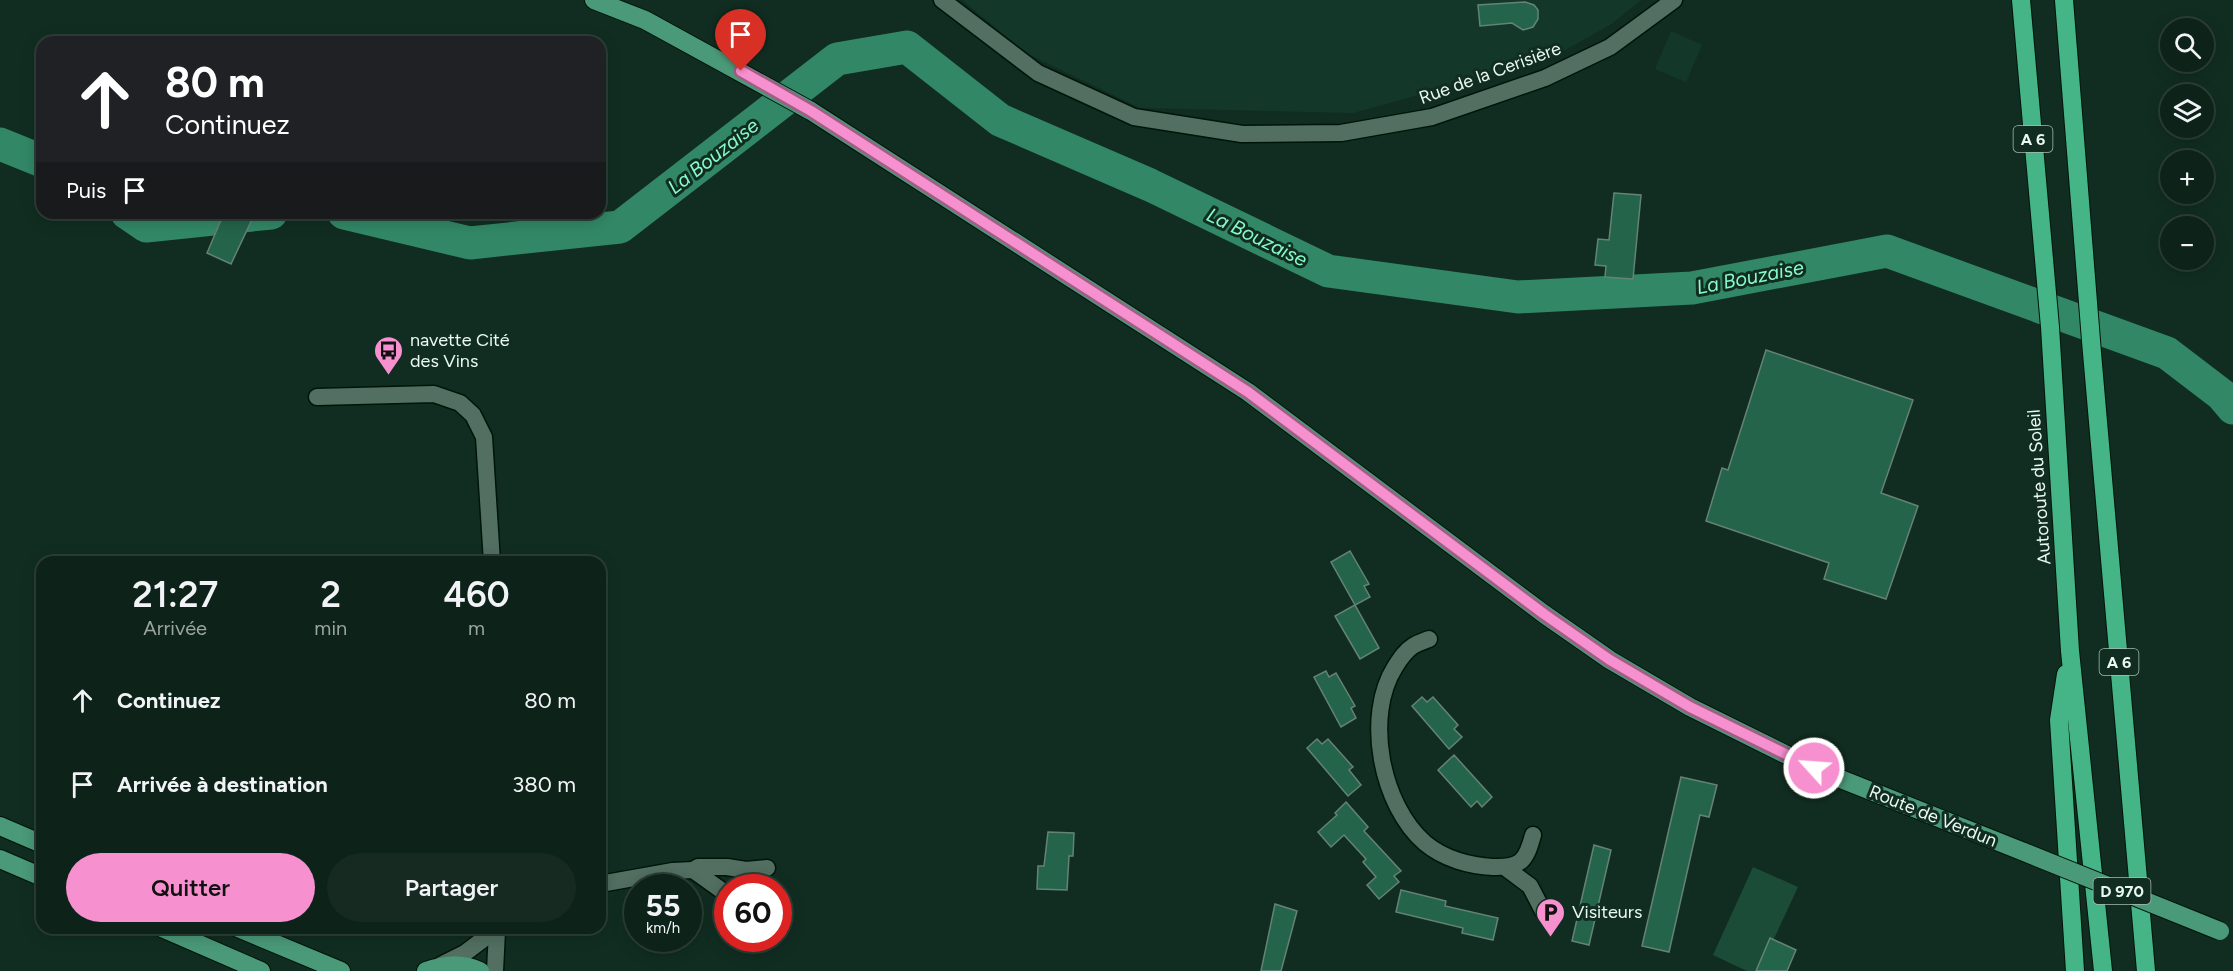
<!DOCTYPE html>
<html lang="fr">
<meta charset="utf-8">
<style>
:root{--surface:#0d2219;--page:#162a22;--text:#f1f3f6;--muted:#9aa4a2;--line:#2d3f38;--accent:#f690cf}
body{margin:0;font-family:Figtree,sans-serif;background:var(--page);color:var(--text);height:100vh;display:flex;flex-direction:column;font-size:22px;white-space:nowrap}
*{box-sizing:border-box;margin:0}
p{font-size:20px;color:var(--muted)}
.icon{flex:none;width:33px;height:33px;fill:none;stroke:currentColor;stroke-width:2;stroke-linecap:round;stroke-linejoin:round}
.map{position:relative;flex:1;overflow:hidden}
.details{position:absolute;left:36px;top:556px;width:570px;height:378px;display:flex;flex-direction:column;background:var(--surface);border-radius:18px;box-shadow:0 3px 15px #0003,0 0 0 2px var(--line)}
.details>*{flex:none}
.banner{position:absolute;left:36px;top:36px;width:570px;height:183px;border-radius:18px;box-shadow:0 3px 15px #0003,0 0 0 2px var(--line);background:#202124;color:#fff;overflow:hidden}
.buttons{position:absolute;left:2160px;top:18px;display:grid;gap:12px}
.buttons a{display:grid;place-items:center;width:54px;height:54px;border-radius:50%;background:var(--surface);box-shadow:0 3px 15px #0003,0 0 0 2px var(--line);font-size:30px}
.speed{position:absolute;left:624px;top:874px;display:flex;gap:12px;font-size:30px;font-weight:700;text-align:center}
.speed>*{display:grid;place-content:center;width:78px;height:78px;border-radius:50%;background:var(--surface);box-shadow:0 3px 15px #0003,0 0 0 2px var(--line);line-height:1}
.speed small{font-size:15px;font-weight:400}
.speed .limit{border:9px solid #d22;background:#fff;color:#111}
.pin{position:absolute;display:grid;place-items:center;width:51px;height:51px;color:#fff;margin:-62px -26px;border-radius:50% 50% 50% 0;rotate:-45deg;box-shadow:0 0 6px #0007}
.pin .icon{rotate:45deg}
.me{position:absolute;width:66px;margin:-33px;rotate:296deg;stroke-linejoin:round;filter:drop-shadow(0 0 4px #0008)}
.turn{display:flex;align-items:center;gap:21px;height:126px;padding:0 30px;font-size:27px}
.turn .icon{width:78px;height:78px;stroke-width:2.5}
.turn b{display:block;font-size:42px;line-height:51px}
.then{display:flex;align-items:center;height:57px;padding:0 30px;background:#0003;gap:12px;font-size:22px}
.eta{display:flex;justify-content:space-evenly;align-items:center;height:102px;text-align:center}
.eta b{font-size:36px;font-weight:600;line-height:42px}
.button{display:flex;gap:12px;margin-top:auto;padding:12px 30px}
.button a{flex:1;height:69px;border-radius:36px;background:var(--accent);color:#111;font-size:24px;font-weight:600;line-height:69px;text-align:center}
.button a+a{background:var(--page);color:var(--text)}
ul{padding:0;list-style:none}
li{display:flex;align-items:center;gap:18px;height:84px;padding:0 30px}
li div{flex:1}
li b{display:block;font-size:22px}
li em{font-style:normal}
.map>svg:first-child{display:block}
</style>
<div class="map">
<svg width="2233" height="971" viewBox="0 0 2233 971">
<rect width="100%" height="100%" fill="#112d21"/>
<!-- built -->
<g fill="#133829">
<path d="M962 0H1641L1610 25 1549 59 1353 113 1140 108 1026 53Z"/>
<path d="M1671 31 1702 45 1686 82 1655 69Z"/>
</g>
<!-- green -->
<path fill="#1b4c38" d="M1753 867 1798 887 1759 971H1747L1713 955Z"/>
<g fill="none" stroke-linecap="round" stroke-linejoin="round">
<!-- river -->
<g stroke="#328866" stroke-width="33">
<path d="M0 144 42 161"/>
<path d="M127 213 146 226 271 213"/>
<path d="M344 213 470 243 620 227 837 59 907 47 1000 120 1150 185 1328 271 1518 297 1692 288 1887 251 2167 353 2222 395 2233 408"/>
</g>
</g>
<!-- building -->
<g fill="#23644a" stroke="#658375" stroke-width="1.5">
<path d="M1525 2 1534 5 1538 10V19L1533 27 1523 30 1512 23 1480 26 1478 5Z"/>
<path d="M1614 193 1641 195 1633 279 1605 277 1606 266 1595 265 1598 239 1609 240Z"/>
<path d="M224 213H255L231 264 207 253Z"/>
<path d="M1766 350 1913 400 1881 493 1918 506 1886 599 1824 579 1829 563 1706 521 1722 468 1728 470Z"/>
<path d="M1350 551 1369 584 1364 586 1370 597 1355 605 1379 648 1360 659 1335 616 1355 605 1331 562Z"/>
<path d="M1326 671 1329 677 1336 673 1355 706 1351 708 1356 718 1341 727 1314 677Z"/>
<path d="M1422 697 1427 702 1433 697 1458 725 1454 729 1462 737 1449 749 1412 706Z"/>
<path d="M1317 739 1322 744 1328 739 1353 767 1349 770 1361 785 1348 796 1307 748Z"/>
<path d="M1454 755 1492 797 1482 807 1477 801 1471 807 1438 770Z"/>
<path d="M1681 777 1717 785 1709 817 1700 815 1669 952 1642 946Z"/>
<path d="M1346 802 1368 827 1364 831 1401 871 1394 876 1399 882 1379 899 1367 885 1376 877 1363 862 1366 859 1344 835 1331 847 1318 832 1337 815 1335 813Z"/>
<path d="M1048 832 1074 833 1073 856H1069L1067 890 1037 889 1038 866H1044Z"/>
<path d="M1594 845 1611 850 1589 945 1572 941Z"/>
<path d="M1401 890 1446 901 1445 906 1498 918 1493 940 1462 933 1463 928 1396 912Z"/>
<path d="M1275 904 1297 911 1281 971H1261Z"/>
<path d="M1770 938 1796 950 1787 971H1756Z"/>
</g>
<g fill="none" stroke-linecap="round" stroke-linejoin="round">
<defs>
<g id="minor">
<path d="M942 0 1038 73 1134 117 1242 134 1341 133 1432 117 1545 78 1610 47 1674 0"/>
<path d="M317 397 434 394 460 403 473 415 484 437 492 562"/>
<path d="M1429 639C1424 641 1418 643 1413 646 1405 651 1400 659 1395 667 1364 716 1381 805 1425 843 1444 859 1470 866 1493 867 1521 868 1526 861 1533 835"/>
<path d="M1506 868 1530 886 1543 911"/>
<path d="M693 870 728 895"/>
<path d="M600 884 673 871 693 870 698 867H727L746 870 767 868"/>
<path d="M441 965 465 953 498 928"/>
<path d="M495 971 497 931"/>
</g>
<g id="primary">
<path d="M594 0 645 20 811 111 1248 392 1544 614 1610 660 1690 707 1813 768 2024 852"/>
<path d="M0 826 42 844"/>
<path d="M0 859 42 877"/>
<path d="M162 928 261 971"/>
<path d="M238 928 341 971"/>
<path d="M426 971C445 964 461 963 480 971"/>
</g>
<g id="motorway">
<path d="M2021 0 2050 327 2070 651 2103 971"/>
<path d="M2064 0 2092 353 2146 971"/>
<path d="M2066 674 2059 720 2075 971"/>
</g>
</defs>
<!-- minor casing -->
<use href="#minor" stroke="#00150a" stroke-width="19"/>
<!-- primary casing -->
<use href="#primary" stroke="#00150a" stroke-width="20"/>
<!-- motorway casing -->
<use href="#motorway" stroke="#00150a" stroke-width="20"/>
<!-- minor -->
<use href="#minor" stroke="#526f61" stroke-width="16"/>
<!-- primary -->
<use href="#primary" stroke="#4a9978" stroke-width="18"/>
<!-- motorway -->
<use href="#motorway" stroke="#45b588" stroke-width="18"/>
<defs>
<path id="primary-bridge" d="M2024 852 2220 931"/>
</defs>
<!-- primary-bridge casing -->
<use href="#primary-bridge" stroke="#00150a" stroke-width="20" stroke-linecap="butt"/>
<!-- primary-bridge -->
<use href="#primary-bridge" stroke="#4a9978" stroke-width="18"/>
</g>
<g fill="none" stroke-linecap="round" stroke-linejoin="round">
<defs>
<path id="route" d="M741 71 811 111 1248 392 1544 614 1610 660 1690 707 1814 768"/>
</defs>
<!-- route casing -->
<use href="#route" stroke="#a05e87" stroke-width="15"/>
<!-- route -->
<use href="#route" stroke="#f690cf" stroke-width="10"/>
</g>
<!-- icons -->
<defs>
<symbol id="bus-pin" viewBox="-11 -11 22 30"><path d="M0 17L-7.5 6A9.5 9.5 0 1 1 7.5 6Z" fill="#f690cf" stroke="#112d21"/><path d="M-5-6H5V4H4V6H2V4H-2V6H-4V4H-5ZM-3.5-4V0h7V-4ZM-3.5 1.2v1.5H-2V1.2ZM2 1.2v1.5H3.5V1.2Z" fill="#111"/></symbol>
<symbol id="parking-pin" viewBox="-11 -11 22 30"><path d="M0 17L-7.5 6A9.5 9.5 0 1 1 7.5 6Z" fill="#f690cf" stroke="#112d21"/><path d="M-3.5-5.5H1a3.5 3.5 0 0 1 0 7H-1V5.5H-3.5ZM-1-3.4V-.6H.8a1.4 1.4 0 0 0 0-2.8Z" fill="#111"/></symbol>
</defs>
<g fill-rule="evenodd">
<use href="#bus-pin" x="372" y="334" width="33" height="45"/>
<use href="#parking-pin" x="1534" y="896" width="33" height="45"/>
</g>
<g text-anchor="middle" stroke-width="6" stroke-linejoin="round" paint-order="stroke">
<!-- shield labels -->
<g fill="#112d21" stroke="#a8bcb3" stroke-width="1.5">
<rect x="2013.5" y="126" width="39" height="26" rx="4.5"/>
<rect x="2099.5" y="649" width="39" height="26" rx="4.5"/>
<rect x="2093.5" y="878" width="57" height="26" rx="4.5"/>
</g>
<g font-size="16" font-weight="bold" fill="#e9f9f1">
<text x="2033" y="145">A 6</text>
<text x="2119" y="668">A 6</text>
<text x="2122" y="897">D 970</text>
</g>
<!-- street labels -->
<g font-size="18" fill="#e9f9f1" stroke="#112d21">
<text transform="translate(1490 73) rotate(-20)" y="6">Rue de la Cerisière</text>
<text transform="translate(2039 487) rotate(-94)" y="6">Autoroute du Soleil</text>
<text transform="translate(1933 816) rotate(22)" y="6">Route de Verdun</text>
</g>
<!-- poi labels -->
<g font-size="18" fill="#e9f9f1" stroke="#112d21" text-anchor="start">
<text x="410" y="346">navette Cité<tspan x="410" dy="21">des Vins</tspan></text>
<text x="1572" y="918">Visiteurs</text>
</g>
<!-- water labels -->
<g font-size="20" font-style="italic" fill="#87fbc8" stroke="#112d21">
<text transform="translate(713 156) rotate(-38)" y="7">La Bouzaise</text>
<text transform="translate(1257 237) rotate(26)" y="7">La Bouzaise</text>
<text transform="translate(1750 277) rotate(-11)" y="7">La Bouzaise</text>
</g>
</g>
</svg>
<div class="buttons">
<a><svg class="icon" aria-label="search" viewBox="0 0 24 24"><circle cx="10" cy="10" r="6"/><path d="M15 15l6 6"/></svg></a>
<a><svg class="icon" aria-label="layers" viewBox="0 0 24 24"><path d="M12 4l9 5-9 5-9-5zM3 14l9 5 9-5"/></svg></a>
<a>+</a>
<a>−</a>
</div>
<div class="speed"><div>55<small>km/h</small></div><div class="limit">60</div></div>
<div class="pin" style="left:741px;top:71px;background:#d93025"><svg class="icon" aria-label="arrive" viewBox="0 0 24 24"><path d="M6 21V4h12l-3 4 3 4H6"/></svg></div>
<svg class="me" style="left:1814px;top:768px" viewBox="-20 -20 40 40"><circle r="17" fill="#f690cf" stroke="#fff" stroke-width="3"/><path d="M0-11L8 9 0 5-8 9z" fill="#fff"/></svg>
<div class="banner">
<div class="turn"><svg class="icon" aria-label="ahead" viewBox="0 0 24 24"><path d="M12 20V5M6 11l6-6 6 6"/></svg><div><b>80 m</b>Continuez</div></div>
<div class="then">Puis<svg class="icon" aria-label="arrive" viewBox="0 0 24 24"><path d="M6 21V4h12l-3 4 3 4H6"/></svg></div>
</div>
<section class="details">
<div class="eta">
<div><b>21:27</b><p>Arrivée</p></div>
<div><b>2</b><p>min</p></div>
<div><b>460</b><p>m</p></div>
</div>
<ul>
<li><svg class="icon" aria-label="ahead" viewBox="0 0 24 24"><path d="M12 20V5M6 11l6-6 6 6"/></svg><div><b>Continuez</b></div><em>80 m</em></li>
<li><svg class="icon" aria-label="arrive" viewBox="0 0 24 24"><path d="M6 21V4h12l-3 4 3 4H6"/></svg><div><b>Arrivée à destination</b></div><em>380 m</em></li>
</ul>
<div class="button"><a>Quitter</a><a>Partager</a></div>
</section>
</div>
